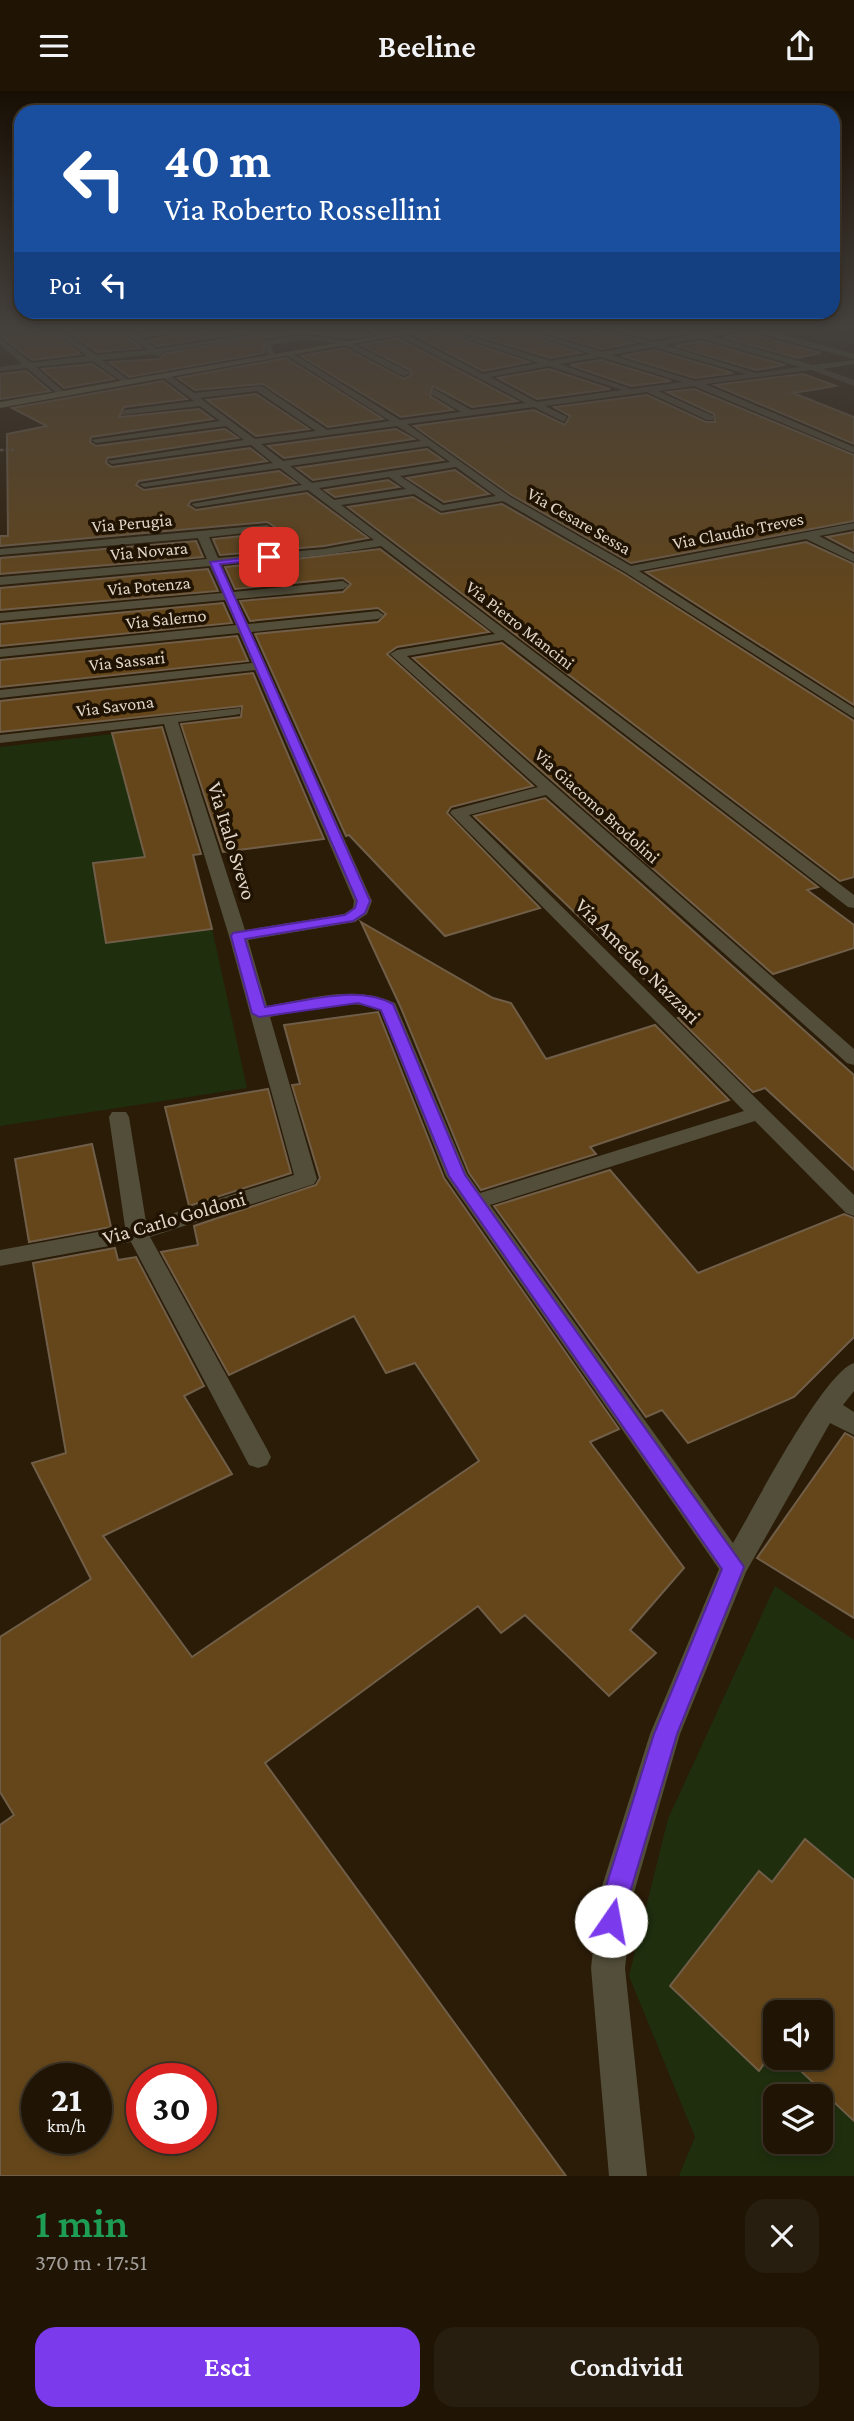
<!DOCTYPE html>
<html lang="it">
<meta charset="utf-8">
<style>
:root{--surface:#201505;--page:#281e0f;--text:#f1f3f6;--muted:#a29f9a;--line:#3d3427;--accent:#7c3aed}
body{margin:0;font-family:"Crimson Pro",serif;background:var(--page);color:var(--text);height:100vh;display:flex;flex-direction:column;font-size:26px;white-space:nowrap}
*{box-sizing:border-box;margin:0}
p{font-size:23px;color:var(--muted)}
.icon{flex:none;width:38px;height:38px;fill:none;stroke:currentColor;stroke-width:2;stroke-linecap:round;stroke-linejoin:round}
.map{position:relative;height:2085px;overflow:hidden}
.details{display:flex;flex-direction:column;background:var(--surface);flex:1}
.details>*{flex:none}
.top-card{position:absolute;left:14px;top:14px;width:826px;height:214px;border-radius:21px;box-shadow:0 4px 10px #0003,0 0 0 2px var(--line);background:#1a4fa0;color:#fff;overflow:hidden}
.buttons{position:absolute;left:763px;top:1909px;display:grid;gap:14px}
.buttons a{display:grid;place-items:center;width:70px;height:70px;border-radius:14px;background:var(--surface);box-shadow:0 4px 10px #0003,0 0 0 2px var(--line);font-size:35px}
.speed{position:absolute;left:21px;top:1972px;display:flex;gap:14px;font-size:35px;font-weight:700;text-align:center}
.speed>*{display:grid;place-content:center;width:91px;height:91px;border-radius:50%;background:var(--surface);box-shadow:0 4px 10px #0003,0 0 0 2px var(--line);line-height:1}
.speed small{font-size:18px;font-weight:400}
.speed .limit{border:10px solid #d22;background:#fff;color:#111}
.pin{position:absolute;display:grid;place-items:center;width:60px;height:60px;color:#fff;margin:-30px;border-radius:14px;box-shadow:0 4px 10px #0006}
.me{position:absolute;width:77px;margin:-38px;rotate:12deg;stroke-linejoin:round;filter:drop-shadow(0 0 5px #0008)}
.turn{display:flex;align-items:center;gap:24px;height:147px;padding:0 35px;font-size:32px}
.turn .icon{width:91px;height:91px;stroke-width:2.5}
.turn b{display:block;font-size:49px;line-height:60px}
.then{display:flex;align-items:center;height:66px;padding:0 35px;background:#0003;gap:14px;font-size:26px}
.round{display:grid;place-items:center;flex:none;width:74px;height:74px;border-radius:21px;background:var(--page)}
.head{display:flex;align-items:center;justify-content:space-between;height:119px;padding:0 35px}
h1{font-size:42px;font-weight:600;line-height:52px;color:#1e9e55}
.cta{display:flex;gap:14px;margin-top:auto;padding:14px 35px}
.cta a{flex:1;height:80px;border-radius:21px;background:var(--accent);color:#fff;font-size:28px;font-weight:600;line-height:80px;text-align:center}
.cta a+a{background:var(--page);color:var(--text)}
header{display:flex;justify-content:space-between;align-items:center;height:91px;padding:0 35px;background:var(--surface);font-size:32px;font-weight:600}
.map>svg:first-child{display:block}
</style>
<header><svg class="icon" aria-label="menu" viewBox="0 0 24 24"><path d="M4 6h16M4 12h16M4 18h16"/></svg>Beeline<svg class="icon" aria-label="share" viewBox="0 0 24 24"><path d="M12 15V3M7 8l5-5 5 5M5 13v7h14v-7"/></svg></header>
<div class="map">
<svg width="854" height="2085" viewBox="0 0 854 2085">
<rect width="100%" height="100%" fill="#2b1c07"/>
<!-- green -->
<g fill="#1f2f0e" fill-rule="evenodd">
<path d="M113 643 144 766 93 772 106 852 212 838 247 997 0 1035V656Z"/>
<path d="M775 1495 854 1549V2085H679L695 2046 629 1885 668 1728ZM775 1922H821V1967H775ZM775 2006H821V2051H775Z"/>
</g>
<!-- building -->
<g fill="#64461a" stroke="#705e48" stroke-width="2" fill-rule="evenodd">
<path d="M0 234H46L80 263 32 269 0 244Z"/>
<path d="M59 234H113L141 257 97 261Z"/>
<path d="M126 234H200L138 241Z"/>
<path d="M220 234H295L157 255 148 249 217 237Z"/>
<path d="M327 234H352L370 244 349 247 303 241 264 247V262L129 286 109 271 160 268 163 263Z"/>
<path d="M458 234H501L580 262 550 267 453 237Z"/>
<path d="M520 234H581L633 252 602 258Z"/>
<path d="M593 234H657L680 243 654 248Z"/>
<path d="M436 240 529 271 483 280 414 244Z"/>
<path d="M746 242 821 262 797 267 723 246Z"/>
<path d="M397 247 517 310 472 316 433 295 430 305 453 319 401 326 301 265 345 257 404 288 412 284 410 279 361 254Z"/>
<path d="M701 250 785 274 756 279 675 255Z"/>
<path d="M654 259 733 282 695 287 622 265Z"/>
<path d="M286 267 383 328 328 336 263 293 195 299 178 287Z"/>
<path d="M601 269 671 290 631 295 570 274Z"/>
<path d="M92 273 114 288 64 297 42 278Z"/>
<path d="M549 278 610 298 537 308 498 287Z"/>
<path d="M26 280 50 300 0 308V283Z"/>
<path d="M803 283 836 295 793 302 854 326V353L715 294Z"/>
<path d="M163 290 187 308 124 316 119 326 199 318 213 328 91 346 90 351 96 355 225 338 238 347 107 367 106 372 112 376 250 357 267 370 139 390 136 394 144 399 279 380 296 392 191 410 188 414 196 419 307 402 368 447 324 455 220 464 213 448 271 442 275 436 267 431 0 455V445H8L7 343 47 335 12 317Z"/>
<path d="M694 298 854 364V430L631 472 510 403 414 335 534 319 565 334 570 325 554 316 647 304 706 331H715L714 323 667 301Z"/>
<path d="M256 303 309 338 256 345 207 309Z"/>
<path d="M396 338 414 348 284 367 268 355Z"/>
<path d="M427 358 443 369 313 389 297 377Z"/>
<path d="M455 379 489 403 444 411 407 387Z"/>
<path d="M388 389 399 396 335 406 325 399Z"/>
<path d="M413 406 441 423 502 413 624 483 854 630V786L840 790 348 416Z"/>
<path d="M854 441V460L827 446Z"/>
<path d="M196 450 203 466 0 483V467Z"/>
<path d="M806 451 854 473V614L646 481Z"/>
<path d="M380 458 489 541 397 556 387 563 533 695 451 716 447 722 540 817 445 845 349 744 346 745 255 543 378 531 386 523 378 517 250 530 240 510 343 501 351 493 343 487 235 498 225 476Z"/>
<path d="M208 478 218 500 0 519V497Z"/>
<path d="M223 512 232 532 0 555V533Z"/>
<path d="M237 545 248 570 0 596V569Z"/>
<path d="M502 552 818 796 807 799 854 834V857L773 883 413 567Z"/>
<path d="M253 582 324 748 223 761 181 633 241 626 242 615 0 641V610Z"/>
<path d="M162 636 201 763 193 764 212 838 106 852 93 772 145 766 112 642Z"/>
<path d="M545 707 854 984V1079L765 997 753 1001 678 927 683 925 474 725Z"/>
<path d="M361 831 493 907 511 912 546 968 655 934 729 1009 590 1056 596 1063 481 1099 469 1082 401 917Z"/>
<path d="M378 921 444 1087 619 1338 590 1351 684 1477 630 1539 656 1562 609 1605 525 1524 501 1542 478 1515 265 1672 566 2085H0V1734L14 1724 0 1701V1546L91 1488 32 1372 66 1362 33 1172 115 1157 118 1169 136 1166 204 1295 184 1305 232 1383 103 1445 192 1566 479 1370 415 1272 386 1282 354 1225 229 1284 161 1161 198 1154 194 1135 316 1094 320 1087 292 994 300 993 284 934ZM37 1988H96V2048H37ZM142 1988H201V2048H142Z"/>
<path d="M268 998 291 1082 189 1115 165 1016Z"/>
<path d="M92 1053 111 1136 29 1151 15 1068Z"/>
<path d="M610 1079 698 1182 844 1123 854 1127V1246L794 1306 688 1352 662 1319 646 1326 494 1115Z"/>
<path d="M845 1342 854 1347V1527L757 1467Z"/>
<path d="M805 1748 854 1789V2030L787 1967H821V1922H775V1957L759 1980 670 1895 759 1780 772 1791Z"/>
</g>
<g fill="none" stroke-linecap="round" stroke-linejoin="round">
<!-- path -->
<path stroke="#685a48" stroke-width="2.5" stroke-dasharray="3.5 2" stroke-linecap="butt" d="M0 359H14"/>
<!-- lane -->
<path fill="#524e3a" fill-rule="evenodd" d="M303 244 348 250 352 252 348 254 303 248 271 254 275 266H267L264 250Z"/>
<!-- street -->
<g fill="#524e3a" fill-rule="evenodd">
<path d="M48 234H55L96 264 148 259 115 234H122L137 244 217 234 142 247 156 258 309 234H324L162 261 159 265 153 263 102 269 129 289 126 294 93 270 36 276 64 301 61 306 27 277 0 280V276L22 273 0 253V247L31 272 87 265Z"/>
<path d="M354 234H364L392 245 385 247Z"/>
<path d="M426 234H435L550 270 591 263 504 234H513L602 261 644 253 584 234 654 251 691 244 660 234 701 242 739 234H762L757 237 854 263V268L746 239 711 245 813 274 854 269V273L823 278 854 289V295L812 279 705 293 854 356V362L694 295 658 300 713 325V329H707L647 301 545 315 567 326 564 331 534 316 407 333 509 405 631 475 854 432V438L819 445 854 463V471L806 448 639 480 854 617V627L625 481 503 410 441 420 414 403 341 414 854 804V817L848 816 503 549 407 565 854 958V974L847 972 546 704 469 724 854 1104V1125L846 1122 755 1030 490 1114 733 1452C753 1418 823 1282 854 1272V1300L843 1314 854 1321V1344L830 1332 746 1481 680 1643 633 1805 625 1877 647 2085H609L591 1877 599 1805 650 1643 719 1478 446 1085 380 919C349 905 302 920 270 926L317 1088 314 1093 150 1146 267 1358 271 1366 267 1374 258 1377 249 1374 131 1151 0 1175V1159L125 1136 109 1026 112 1021H126L129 1026 146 1131 294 1084 229 845 164 633 0 652V644L240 617V623L235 624 178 631 245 839 344 823 353 817 354 810 255 579 0 607V599L252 572 239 542 0 566V558L236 534 225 509 0 530V522L222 502 210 475 0 494V486L207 468 198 447 0 464V458L267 434 272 437 271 439 209 446 218 467 324 458 374 449 308 399 196 416 191 413 302 394 280 377 144 396 139 393 273 372 251 354 112 373 107 370 244 349 226 335 96 352 91 349 220 330 200 315 121 324 124 319 194 310 162 286 165 281 194 302 262 295 327 339 390 330 286 264 289 260 400 329 461 321 431 303 434 298 471 319 526 312 395 243 402 241 483 283 539 272ZM701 247 800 276 756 282 664 254ZM654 256 746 283 695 290 611 264ZM601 266 683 291 631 298 559 273ZM549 275 622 299 537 311 490 286ZM257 300 316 340 255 348 200 307ZM397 335 421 350 283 370 261 353ZM428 355 450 371 312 392 290 375ZM456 376 496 405 443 414 400 385ZM389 386 406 398 334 409 319 397ZM381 455 495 543 397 559 390 563 538 696 452 719 450 722 744 1020 480 1102 467 1083 395 912C355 893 308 908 267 915L248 849 355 831 367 823 372 810 251 541 378 528 384 524 378 520 248 533 236 508 343 498 349 494 343 490 233 501 221 474 324 464Z"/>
<path d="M348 250 409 281 410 283 403 285 345 254Z"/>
</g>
<!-- secondary -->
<path fill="#6e6847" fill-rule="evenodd" d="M441 234H455L0 317V311Z"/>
</g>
<!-- sky -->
<linearGradient id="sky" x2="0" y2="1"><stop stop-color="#180f04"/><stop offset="0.45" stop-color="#44403c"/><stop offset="1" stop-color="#44403c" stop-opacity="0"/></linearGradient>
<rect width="854" height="525" fill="url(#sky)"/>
<!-- route -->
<path fill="#7c3aed" stroke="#51269a" stroke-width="2" d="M269 464 272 468 220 473 370 810 365 822 353 830 245 848 265 916C304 911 356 893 393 913L465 1084 744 1476 677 1643 629 1805 621 1839 611 1843 602 1839 599 1830 603 1805 654 1643 722 1478 449 1085 381 919 358 912 259 926 252 922 231 845 233 842 345 824 355 817 357 810 210 471Z"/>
<g text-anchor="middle" stroke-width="7" stroke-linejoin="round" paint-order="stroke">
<!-- far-street labels -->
<g font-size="18" fill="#dfd5c9" stroke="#211301">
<text transform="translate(579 430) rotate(30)" y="6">Via Cesare Sessa</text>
<text transform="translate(132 432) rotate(-5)" y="6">Via Perugia</text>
<text transform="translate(738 440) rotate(-11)" y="6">Via Claudio Treves</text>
<text transform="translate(149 460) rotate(-5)" y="6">Via Novara</text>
<text transform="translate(149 495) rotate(-5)" y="6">Via Potenza</text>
<text transform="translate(166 528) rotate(-6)" y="6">Via Salerno</text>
<text transform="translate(520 534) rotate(38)" y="6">Via Pietro Mancini</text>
<text transform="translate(127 570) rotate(-6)" y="6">Via Sassari</text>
<text transform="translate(115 615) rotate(-7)" y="6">Via Savona</text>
<text transform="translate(597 715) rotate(42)" y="6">Via Giacomo Brodolini</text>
</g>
<!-- street labels -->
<g font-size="21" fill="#dfd5c9" stroke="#211301">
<text transform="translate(232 750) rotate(73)" y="7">Via Italo Svevo</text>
<text transform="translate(638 870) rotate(45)" y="7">Via Amedeo Nazzari</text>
<text transform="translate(174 1127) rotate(-16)" y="7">Via Carlo Goldoni</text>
</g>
</g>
</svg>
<div class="buttons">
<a><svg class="icon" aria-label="sound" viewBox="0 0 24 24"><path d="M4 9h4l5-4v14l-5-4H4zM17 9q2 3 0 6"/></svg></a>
<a><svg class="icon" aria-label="layers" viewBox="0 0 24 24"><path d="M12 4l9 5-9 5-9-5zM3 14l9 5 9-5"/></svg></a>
</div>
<div class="speed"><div>21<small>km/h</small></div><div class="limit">30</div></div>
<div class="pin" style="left:269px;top:466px;background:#d93025"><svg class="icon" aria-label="arrive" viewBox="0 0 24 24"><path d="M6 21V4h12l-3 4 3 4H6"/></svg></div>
<svg class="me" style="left:611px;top:1830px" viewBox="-20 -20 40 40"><circle r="19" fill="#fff"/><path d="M0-13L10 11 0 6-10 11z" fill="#7c3aed"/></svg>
<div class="top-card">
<div class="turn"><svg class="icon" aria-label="left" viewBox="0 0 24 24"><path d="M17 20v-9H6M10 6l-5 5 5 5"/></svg><div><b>40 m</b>Via Roberto Rossellini</div></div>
<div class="then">Poi<svg class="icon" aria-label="left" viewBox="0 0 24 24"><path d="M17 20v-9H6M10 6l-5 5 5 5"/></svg></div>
</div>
</div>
<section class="details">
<div class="head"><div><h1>1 min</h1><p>370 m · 17:51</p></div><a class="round"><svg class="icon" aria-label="close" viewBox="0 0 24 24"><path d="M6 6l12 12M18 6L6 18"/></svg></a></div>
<div class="cta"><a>Esci</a><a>Condividi</a></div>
</section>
